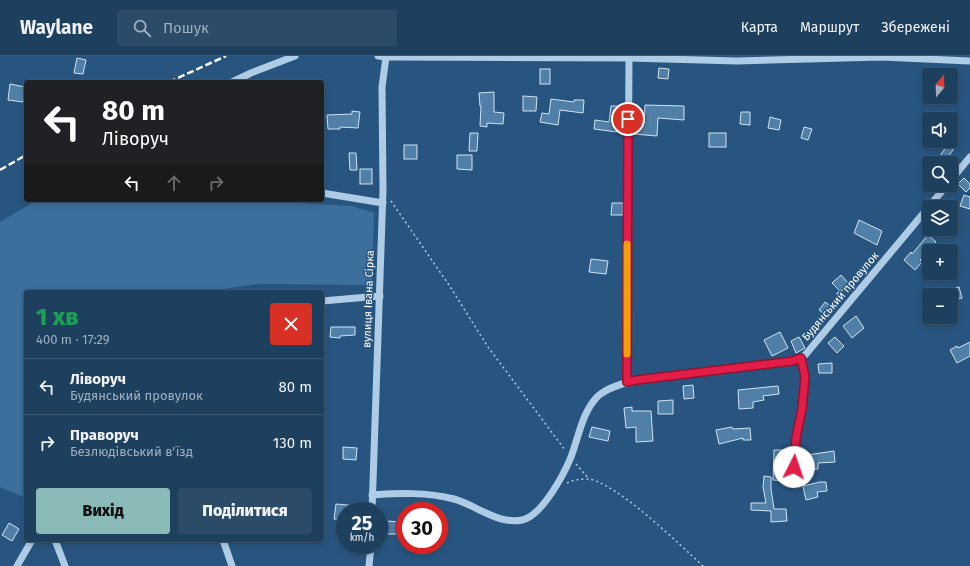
<!DOCTYPE html>
<html lang="uk">
<meta charset="utf-8">
<style>
:root{--surface:#1e405f;--page:#2b4b68;--text:#f1f3f6;--muted:#a1afbd;--line:#3c5974;--accent:#8bbbb9}
body{margin:0;font-family:"Fira Sans",sans-serif;background:var(--page);color:var(--text);height:100vh;display:flex;flex-direction:column;font-size:15px;white-space:nowrap}
*{box-sizing:border-box;margin:0}
p{font-size:13px;color:var(--muted)}
.icon{flex:none;width:22px;height:22px;fill:none;stroke:currentColor;stroke-width:2;stroke-linecap:round;stroke-linejoin:round}
.map{position:relative;flex:1;overflow:hidden}
.panel{position:absolute;left:24px;top:234px;width:300px;height:252px;display:flex;flex-direction:column;background:var(--surface);border-radius:4px;box-shadow:0 2px 6px #0003,0 0 0 1px var(--line)}
.panel>*{flex:none}
.banner{position:absolute;left:24px;top:24px;width:300px;height:122px;border-radius:4px;box-shadow:0 2px 6px #0003,0 0 0 1px var(--line);background:#202124;color:#fff;overflow:hidden}
.needle{width:26px;rotate:19deg}
.fabs{position:absolute;left:922px;top:12px;display:grid;gap:8px}
.fabs a{display:grid;place-items:center;width:36px;height:36px;border-radius:4px;background:var(--surface);box-shadow:0 2px 6px #0003,0 0 0 1px var(--line);font-size:20px}
.speed{position:absolute;left:336px;top:446px;display:flex;gap:8px;font-size:20px;font-weight:700;text-align:center}
.speed>*{display:grid;place-content:center;width:52px;height:52px;border-radius:50%;background:var(--surface);box-shadow:0 2px 6px #0003,0 0 0 1px var(--line);line-height:1}
.speed small{font-size:10px;font-weight:400}
.speed .limit{border:6px solid #d22;background:#fff;color:#111}
.pin{position:absolute;display:grid;place-items:center;width:34px;height:34px;color:#fff;margin:-17px;border:2px solid #fff;border-radius:50%;box-shadow:0 1px 4px #0007}
.me{position:absolute;width:44px;margin:-22px;rotate:4deg;stroke-linejoin:round;filter:drop-shadow(0 0 3px #0008)}
.turn{display:flex;align-items:center;gap:14px;height:84px;padding:0 12px;font-size:18px}
.turn .icon{width:52px;height:52px;stroke-width:2.5}
.turn b{display:block;font-size:28px;line-height:34px}
.lanes{display:flex;align-items:center;height:38px;padding:0 12px;background:#0003;justify-content:center;gap:20px;direction:ltr}
.lanes .off{opacity:.35}
.round{display:grid;place-items:center;flex:none;width:42px;height:42px;border-radius:4px;background:var(--page)}
.headline{display:flex;align-items:center;justify-content:space-between;height:68px;padding:0 12px}
h1{font-size:24px;font-weight:800;line-height:30px;color:#1e9e55}
.action{display:flex;gap:8px;margin-top:auto;padding:8px 12px}
.action a{flex:1;height:46px;border-radius:4px;background:var(--accent);color:#111;font-size:16px;font-weight:800;line-height:46px;text-align:center}
.action a+a{background:var(--page);color:var(--text)}
ul{padding:0;list-style:none}
li{display:flex;align-items:center;gap:12px;height:56px;padding:0 12px;border-top:1px solid var(--line)}
li div{flex:1}
li b{display:block;font-size:15px}
li em{font-style:normal}
header{display:flex;align-items:center;gap:24px;box-sizing:border-box;height:56px;padding:0 20px;background:var(--surface);border-bottom:1px solid var(--line)}
header strong{font-size:19px}
nav{display:flex;gap:22px;margin-inline-start:auto;font-size:14px}
.search{width:280px;height:36px;background:var(--page);display:flex;align-items:center;gap:10px;box-sizing:border-box;padding:0 14px;border-radius:4px;color:var(--muted);font-size:15px}
.map>svg:first-child{display:block}
</style>
<header>
<strong>Waylane</strong>
<div class="search"><svg class="icon" aria-label="search" viewBox="0 0 24 24"><circle cx="10" cy="10" r="6"/><path d="M15 15l6 6"/></svg>Пошук</div>
<nav><a>Карта</a><a>Маршрут</a><a>Збережені</a></nav>
</header>
<div class="map">
<svg width="970" height="510" viewBox="0 0 970 510">
<rect width="100%" height="100%" fill="#28557f"/>
<!-- green -->
<path fill="#3c6f9c" d="M37 144H242L352 150 374 157 372 229 258 228 202 236H26V442L0 431V166Z"/>
<!-- building -->
<g fill="#507fa7" stroke="#d1e4f4">
<path d="M77 2 86 4 83 18 74 17Z"/>
<path d="M659 12 669 13 668 23 658 22Z"/>
<rect x="540" y="13" width="10" height="15"/>
<path d="M10 28 25 31 23 46 8 44Z"/>
<path d="M494 36V56L504 57 503 68 487 67V71L480 70 481 50H480L479 37Z"/>
<path d="M523 40 537 41 536 55H523Z"/>
<path d="M551 43 574 46V44H584L583 57 560 54 558 69 540 66 542 57 549 58Z"/>
<path d="M645 49 684 50V64L658 62 657 80 634 78 635 68H644Z"/>
<path d="M611 50H620L617 76 594 73 595 64 609 66Z"/>
<path d="M352 55 360 56 358 72 340 71V73H328L327 59 352 58Z"/>
<path d="M741 56H750V69L740 68Z"/>
<path d="M770 61 781 64 779 74 768 72Z"/>
<path d="M804 71 812 73 808 84 801 82Z"/>
<path d="M470 77H478L477 95H469Z"/>
<rect x="709" y="77" width="17" height="14"/>
<path d="M951 84 957 88 944 107H935Z"/>
<rect x="404" y="89" width="13" height="14"/>
<path d="M349 97H356L357 114H350Z"/>
<path d="M457 99H472V114L457 113Z"/>
<rect x="360" y="113" width="12" height="15"/>
<path d="M964 122 970 128V132L966 136 958 128Z"/>
<path d="M964 139 970 141V153L960 150Z"/>
<path d="M612 147H623V159H611Z"/>
<path d="M859 164 882 175 877 189 854 177Z"/>
<path d="M928 179 936 186 920 204 922 206 915 214 904 204 911 196 912 198Z"/>
<path d="M591 203 608 205 606 218 589 216Z"/>
<path d="M841 219 849 228 841 236 832 227Z"/>
<path d="M959 231 962 242 951 245V239H938L937 237Z"/>
<path d="M825 246 835 253 828 261 819 254Z"/>
<path d="M856 260 864 272 852 282 843 270Z"/>
<path d="M331 271H355V279L340 280V282L330 281Z"/>
<path d="M780 276 788 292 772 300 764 284Z"/>
<path d="M799 281 805 292 796 297 791 285Z"/>
<path d="M835 281 844 290 837 297 828 287Z"/>
<path d="M970 286V300L957 307 950 294 957 290 958 292Z"/>
<path d="M832 307V317H819L818 308Z"/>
<path d="M693 329 694 342 684 343 683 330Z"/>
<path d="M778 330 779 338 763 340 764 344 753 346V352L739 353 738 334Z"/>
<path d="M673 344V358H658V345Z"/>
<path d="M632 351V355H651L653 385 636 386V371L626 372 624 352Z"/>
<path d="M592 371 610 375 608 385 589 381Z"/>
<path d="M732 371 733 373 750 372 751 384H743V382L719 388 716 374Z"/>
<path d="M343 391 357 392 356 404 343 403Z"/>
<path d="M774 394H786L785 425 773 424Z"/>
<path d="M834 395 835 406 818 407V413L808 414 807 399Z"/>
<path d="M764 420 771 421V433L774 453H786L787 465 771 466V455L751 454V447H766L763 431Z"/>
<path d="M820 426H826L827 435 817 436 818 441 806 444 803 430Z"/>
<path d="M336 448 359 450V455H345V464L334 463Z"/>
<path d="M386 465 404 466V478H386Z"/>
<path d="M9 467 19 473 12 485 2 479Z"/>
</g>
<g fill="none" stroke-linecap="round" stroke-linejoin="round">
<!-- path -->
<g stroke="#aecce5" stroke-width="1.5" stroke-dasharray="2 3" stroke-linecap="butt">
<path d="M391 145 449 229 488 291 565 394"/>
<path d="M576 408 589 423"/>
<path d="M567 427C573 424 580 423 588 423 616 426 680 489 703 510"/>
</g>
<!-- minor -->
<g stroke="#aecce5" stroke-width="7">
<path d="M378 0 386 1 629 2 737 5 881 1 970 5"/>
<path d="M232 26 251 17 295 0"/>
<path d="M951 124 970 101"/>
<path d="M322 137 383 147"/>
<path d="M322 245 380 240"/>
<path d="M627 326 629 2"/>
<path d="M794 411 796 382 802 353 805 321 801 302"/>
<path d="M372 439C400 437 426 436 454 443 476 449 498 469 522 464 542 460 564 418 571 401 579 380 582 356 598 340 608 331 624 327 637 324L793 305 801 302 806 298 947 129"/>
<path d="M372 455 383 134 382 31 386 1"/>
<path d="M55 484 65 510"/>
<path d="M223 484 232 510"/>
<path d="M17 510 32 484"/>
<path d="M369 510 371 489"/>
</g>
<!-- rail -->
<g stroke="#fff" stroke-width="2.5" stroke-dasharray="7 3" stroke-linecap="butt">
<path d="M169 26 226 0"/>
<path d="M0 114 26 99"/>
</g>
</g>
<g fill="none" stroke-linecap="round" stroke-linejoin="round">
<defs>
<path id="route" d="M628 63 627 326 637 324 793 305 801 302 805 321 802 353 796 382 794 411"/>
</defs>
<!-- route casing -->
<use href="#route" stroke="#92132f" stroke-width="10"/>
<!-- route -->
<use href="#route" stroke="#e11d48" stroke-width="7"/>
<!-- slow -->
<path stroke="#f59e0b" stroke-width="7" d="M627 298V188"/>
</g>
<g text-anchor="middle" stroke-width="3" stroke-linejoin="round" paint-order="stroke">
<!-- street labels -->
<g font-size="11" fill="#fff" stroke="#28557f">
<text transform="translate(840 240) rotate(-50)" y="4">Будянський провулок</text>
<text transform="translate(368 243) rotate(-88)" y="4">вулиця Івана Сірка</text>
</g>
</g>
</svg>
<div class="fabs">
<a><svg class="needle" viewBox="-14 -14 28 28"><path d="M0-13l5 13h-10z" fill="#e53935"/><path d="M0 13l5-13h-10z" fill="#a1afbd"/></svg></a>
<a><svg class="icon" aria-label="sound" viewBox="0 0 24 24"><path d="M4 9h4l5-4v14l-5-4H4zM17 9q2 3 0 6"/></svg></a>
<a><svg class="icon" aria-label="search" viewBox="0 0 24 24"><circle cx="10" cy="10" r="6"/><path d="M15 15l6 6"/></svg></a>
<a><svg class="icon" aria-label="layers" viewBox="0 0 24 24"><path d="M12 4l9 5-9 5-9-5zM3 14l9 5 9-5"/></svg></a>
<a>+</a>
<a>−</a>
</div>
<div class="speed"><div>25<small>km/h</small></div><div class="limit">30</div></div>
<div class="pin" style="left:628px;top:63px;background:#d93025"><svg class="icon" aria-label="arrive" viewBox="0 0 24 24"><path d="M6 21V4h12l-3 4 3 4H6"/></svg></div>
<svg class="me" style="left:794px;top:411px" viewBox="-20 -20 40 40"><circle r="19" fill="#fff"/><path d="M0-13L10 11 0 6-10 11z" fill="#e11d48"/></svg>
<div class="banner">
<div class="turn"><svg class="icon" aria-label="left" viewBox="0 0 24 24"><path d="M17 20v-9H6M10 6l-5 5 5 5"/></svg><div><b>80 m</b>Ліворуч</div></div>
<div class="lanes"><svg class="icon" aria-label="left" viewBox="0 0 24 24"><path d="M17 20v-9H6M10 6l-5 5 5 5"/></svg><svg class="icon off" aria-label="ahead" viewBox="0 0 24 24"><path d="M12 20V5M6 11l6-6 6 6"/></svg><svg class="icon off" aria-label="right" viewBox="0 0 24 24"><path d="M7 20v-9h11M14 6l5 5-5 5"/></svg></div>
</div>
<section class="panel">
<div class="headline"><div><h1>1 хв</h1><p>400 m · 17:29</p></div><a class="round" style="background:#d93025;color:#fff"><svg class="icon" aria-label="close" viewBox="0 0 24 24"><path d="M6 6l12 12M18 6L6 18"/></svg></a></div>
<ul>
<li><svg class="icon" aria-label="left" viewBox="0 0 24 24"><path d="M17 20v-9H6M10 6l-5 5 5 5"/></svg><div><b>Ліворуч</b><p>Будянський провулок</p></div><em>80 m</em></li>
<li><svg class="icon" aria-label="right" viewBox="0 0 24 24"><path d="M7 20v-9h11M14 6l5 5-5 5"/></svg><div><b>Праворуч</b><p>Безлюдівський в'їзд</p></div><em>130 m</em></li>
</ul>
<div class="action"><a>Вихід</a><a>Поділитися</a></div>
</section>
</div>
